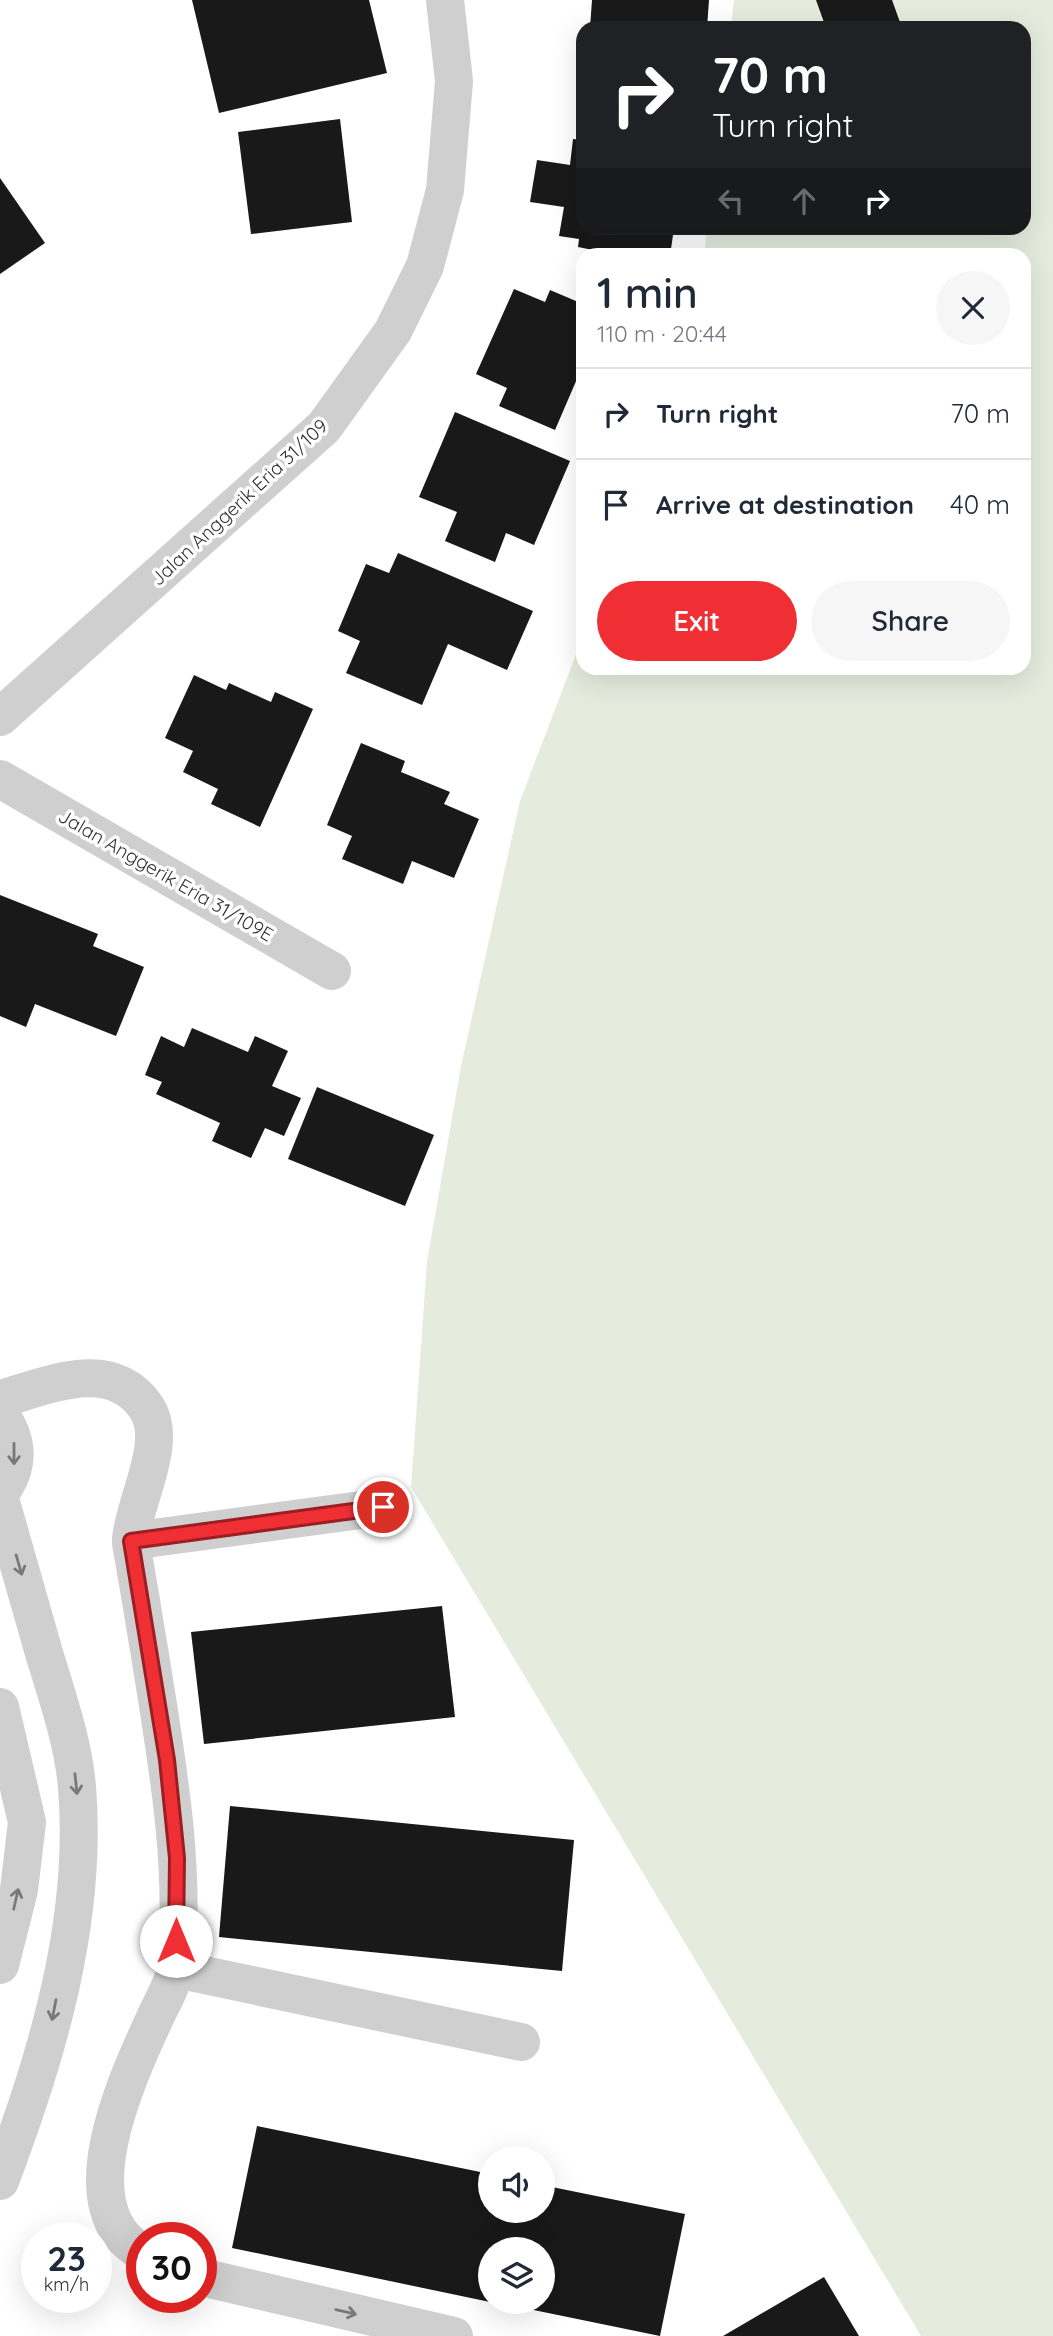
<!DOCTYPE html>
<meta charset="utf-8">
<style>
:root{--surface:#fff;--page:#f6f6f7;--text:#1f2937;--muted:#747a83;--line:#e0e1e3;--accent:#ef2f34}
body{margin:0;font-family:Quicksand,sans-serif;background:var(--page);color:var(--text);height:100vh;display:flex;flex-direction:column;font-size:26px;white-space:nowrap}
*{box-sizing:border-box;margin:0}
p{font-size:23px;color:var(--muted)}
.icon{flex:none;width:38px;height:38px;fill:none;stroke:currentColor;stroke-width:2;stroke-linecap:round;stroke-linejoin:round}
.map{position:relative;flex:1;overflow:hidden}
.panel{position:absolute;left:576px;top:248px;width:455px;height:427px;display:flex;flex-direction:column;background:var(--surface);border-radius:21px;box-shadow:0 7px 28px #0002}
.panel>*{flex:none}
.top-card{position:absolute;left:576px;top:21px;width:455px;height:214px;border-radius:21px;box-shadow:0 7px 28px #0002;background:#202124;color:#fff;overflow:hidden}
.controls{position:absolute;left:478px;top:2146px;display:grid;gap:14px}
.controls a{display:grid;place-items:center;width:77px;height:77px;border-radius:50%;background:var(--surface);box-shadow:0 7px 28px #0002;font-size:35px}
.speed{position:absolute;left:21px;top:2222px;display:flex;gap:14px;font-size:35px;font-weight:700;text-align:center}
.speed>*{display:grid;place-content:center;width:91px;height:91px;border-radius:50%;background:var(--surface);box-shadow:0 7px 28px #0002;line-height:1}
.speed small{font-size:18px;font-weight:400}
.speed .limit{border:10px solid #d22;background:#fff;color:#111}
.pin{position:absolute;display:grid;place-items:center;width:60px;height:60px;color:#fff;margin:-30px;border:4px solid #fff;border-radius:50%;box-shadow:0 2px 7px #0007}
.me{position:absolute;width:77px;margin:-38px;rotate:0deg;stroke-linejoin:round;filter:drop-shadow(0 0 5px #0008)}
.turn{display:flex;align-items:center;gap:24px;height:147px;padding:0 21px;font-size:32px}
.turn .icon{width:91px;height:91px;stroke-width:2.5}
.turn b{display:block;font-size:49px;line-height:60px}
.lanes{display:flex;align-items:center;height:66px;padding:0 21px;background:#0003;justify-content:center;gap:35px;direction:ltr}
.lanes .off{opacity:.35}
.round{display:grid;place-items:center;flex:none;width:74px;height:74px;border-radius:37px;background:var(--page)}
.headline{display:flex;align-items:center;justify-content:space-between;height:119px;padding:0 21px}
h1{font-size:42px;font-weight:600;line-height:52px}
.cta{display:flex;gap:14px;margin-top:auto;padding:14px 21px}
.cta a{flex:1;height:80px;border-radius:42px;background:var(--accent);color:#fff;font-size:28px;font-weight:600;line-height:80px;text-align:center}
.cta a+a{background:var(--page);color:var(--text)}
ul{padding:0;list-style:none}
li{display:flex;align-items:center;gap:21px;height:91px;padding:0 21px;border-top:2px solid var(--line)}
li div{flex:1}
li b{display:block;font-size:26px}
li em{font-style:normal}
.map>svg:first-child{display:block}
</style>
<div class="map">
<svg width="1053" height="2336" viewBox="0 0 1053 2336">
<rect width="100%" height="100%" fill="#fff"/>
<!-- green -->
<path fill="#e5ecde" d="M734 0H1053V2336H921L411 1487 427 1262 461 1066 520 801 583 636V668H1024V256L704 255 707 228H1024V28H731Z"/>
<!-- building -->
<g fill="#191919">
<path d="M192 0H369L387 73 219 113Z"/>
<path d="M592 0H709L707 28H590Z"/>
<path d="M816 0H892L901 25 892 28H826Z"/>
<path d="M340 119 352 222 251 234 238 132Z"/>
<path d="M573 139 583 140V228H674L670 256H623L578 247 579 239 559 236 564 207 530 202 537 160 570 165Z"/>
<path d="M0 178 45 243 0 274Z"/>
<path d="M514 289 545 302 550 290 583 304V365L555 430 499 406 507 388 476 374Z"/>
<path d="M455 412 570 461 534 545 506 533 495 562 445 541 457 512 419 497Z"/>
<path d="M398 553 533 611 507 670 448 644 422 705 346 673 360 641 338 631 366 564 389 573Z"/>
<path d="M194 675 226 690 229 683 271 702 275 692 313 709 260 827 211 804 218 789 183 772 193 751 165 738Z"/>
<path d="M361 743 405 761 401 772 450 792 444 804 479 819 454 878 412 861 403 884 342 859 352 836 327 825Z"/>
<path d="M0 895 98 934 93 946 144 967 116 1036 35 1004 26 1027 0 1016Z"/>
<path d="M192 1028 248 1052 255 1036 288 1051 272 1086 301 1098 284 1136 265 1128 251 1158 212 1141 220 1123 156 1094 162 1082 145 1075 161 1036 184 1047Z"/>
<path d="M317 1087 434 1135 405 1206 288 1159Z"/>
<path d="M442 1606 455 1717 204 1744 191 1632Z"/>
<path d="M230 1806 574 1840 562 1971 219 1937Z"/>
<path d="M257 2126 490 2174V2210H542V2185L685 2214 660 2336 494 2302 542 2301V2249H490V2302L232 2248Z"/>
<path d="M824 2277 859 2336H723Z"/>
</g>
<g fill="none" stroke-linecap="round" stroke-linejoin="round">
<!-- street -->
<g stroke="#cfcfcf" stroke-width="38">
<path d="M0 717 324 427 393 331 425 266 445 190 454 81 445 0"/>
<path d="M0 779 332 971"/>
<path d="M0 1399C47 1386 111 1356 146 1407 170 1441 133 1503 131 1540 131 1550 135 1562 136 1572 141 1599 145 1627 150 1655 166 1757 186 1862 176 1966 174 1983 161 2004 154 2020 128 2077 65 2209 142 2252"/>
<path d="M0 1414C19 1441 20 1467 0 1493"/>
<path d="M0 1499C15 1550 29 1602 44 1653 57 1696 73 1741 77 1787 88 1921 47 2057 0 2181"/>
<path d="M131 1541 383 1507"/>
<path d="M0 1707 27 1822 19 1890 0 1965"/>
<path d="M176 1969 521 2042"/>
<path d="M201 2277 454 2336"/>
</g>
</g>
<!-- one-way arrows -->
<defs><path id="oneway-shaft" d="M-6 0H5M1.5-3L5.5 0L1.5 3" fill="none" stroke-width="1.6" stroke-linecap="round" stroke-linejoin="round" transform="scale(1.75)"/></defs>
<g stroke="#797979">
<use href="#oneway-shaft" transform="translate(14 1454) rotate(90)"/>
<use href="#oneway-shaft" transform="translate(19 1565) rotate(74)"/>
<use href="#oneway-shaft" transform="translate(76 1784) rotate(84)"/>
<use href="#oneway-shaft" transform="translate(16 1899) rotate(-77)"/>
<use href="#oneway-shaft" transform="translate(54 2010) rotate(101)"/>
<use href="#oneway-shaft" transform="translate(346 2312) rotate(13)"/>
</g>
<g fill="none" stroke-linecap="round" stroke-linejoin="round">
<defs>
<path id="route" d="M176 1941 177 1858 167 1760 131 1541 383 1507"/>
</defs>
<!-- route casing -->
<use href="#route" stroke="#9b1f22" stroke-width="18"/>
<!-- route -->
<use href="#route" stroke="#ef2f34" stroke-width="12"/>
</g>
<g text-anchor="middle" stroke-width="7" stroke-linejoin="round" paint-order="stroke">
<!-- street labels -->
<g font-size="19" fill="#323232" stroke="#fff">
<text transform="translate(239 502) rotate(-43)" y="7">Jalan Anggerik Eria 31/109</text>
<text transform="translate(166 875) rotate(30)" y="7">Jalan Anggerik Eria 31/109E</text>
</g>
</g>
</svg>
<div class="controls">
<a><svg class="icon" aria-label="sound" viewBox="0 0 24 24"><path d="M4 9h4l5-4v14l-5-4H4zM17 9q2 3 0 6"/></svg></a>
<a><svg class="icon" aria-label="layers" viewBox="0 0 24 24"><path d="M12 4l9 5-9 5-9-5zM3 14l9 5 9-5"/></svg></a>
</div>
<div class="speed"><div>23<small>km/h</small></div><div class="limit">30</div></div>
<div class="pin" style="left:383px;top:1507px;background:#d93025"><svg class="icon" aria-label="arrive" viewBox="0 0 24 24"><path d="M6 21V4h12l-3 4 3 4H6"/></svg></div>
<svg class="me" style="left:176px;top:1941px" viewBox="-20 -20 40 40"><circle r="19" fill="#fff"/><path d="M0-13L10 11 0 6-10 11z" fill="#ef2f34"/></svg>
<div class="top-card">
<div class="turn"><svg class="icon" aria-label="right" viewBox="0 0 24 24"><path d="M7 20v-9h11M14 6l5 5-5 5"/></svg><div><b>70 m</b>Turn right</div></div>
<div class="lanes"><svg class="icon off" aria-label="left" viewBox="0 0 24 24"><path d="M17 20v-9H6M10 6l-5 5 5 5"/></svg><svg class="icon off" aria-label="ahead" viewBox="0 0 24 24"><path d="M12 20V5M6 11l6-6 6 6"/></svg><svg class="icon" aria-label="right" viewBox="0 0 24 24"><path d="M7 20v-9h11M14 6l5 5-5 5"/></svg></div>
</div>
<section class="panel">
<div class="headline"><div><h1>1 min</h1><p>110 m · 20:44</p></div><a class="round"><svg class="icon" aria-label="close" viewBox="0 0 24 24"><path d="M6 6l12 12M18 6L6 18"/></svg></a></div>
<ul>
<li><svg class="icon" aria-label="right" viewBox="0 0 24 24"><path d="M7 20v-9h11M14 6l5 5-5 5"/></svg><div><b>Turn right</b></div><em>70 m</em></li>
<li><svg class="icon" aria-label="arrive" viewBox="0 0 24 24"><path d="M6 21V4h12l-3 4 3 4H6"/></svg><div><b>Arrive at destination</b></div><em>40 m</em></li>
</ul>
<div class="cta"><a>Exit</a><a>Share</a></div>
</section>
</div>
